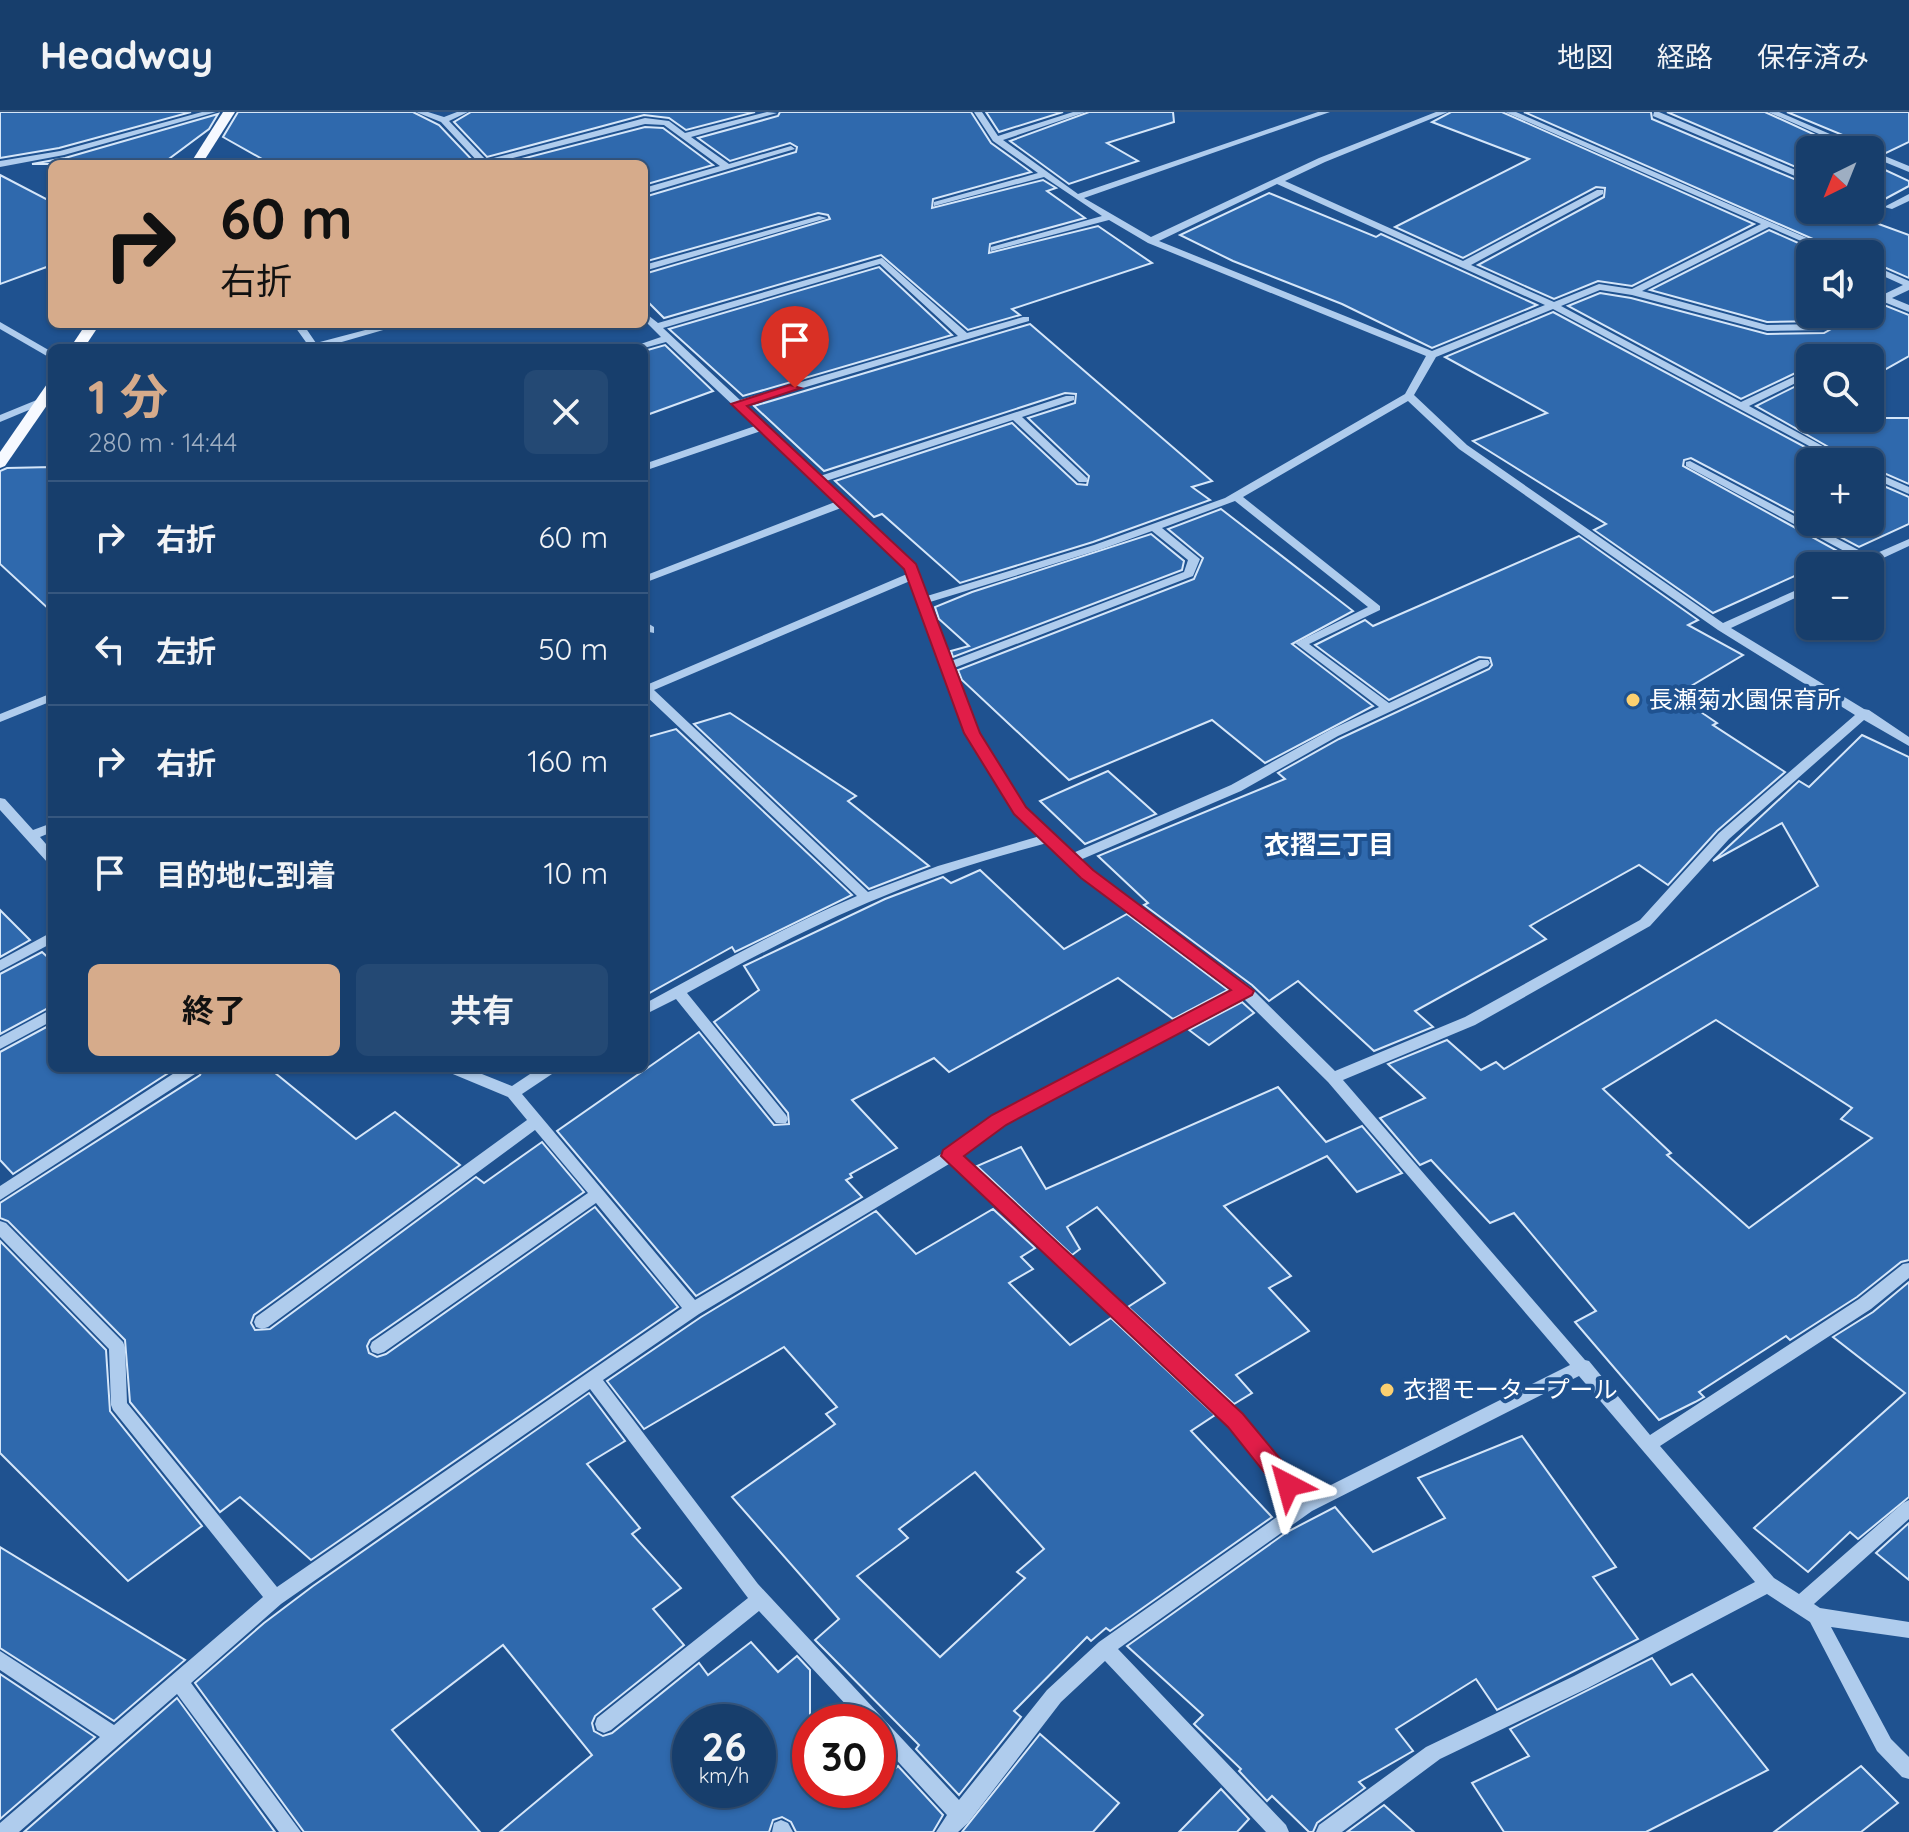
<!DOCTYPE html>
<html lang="ja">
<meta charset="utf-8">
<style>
:root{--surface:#173e6c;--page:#244974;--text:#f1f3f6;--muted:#9eaec2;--line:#36577f;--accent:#d6ab8b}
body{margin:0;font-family:Quicksand,"Noto Sans JP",sans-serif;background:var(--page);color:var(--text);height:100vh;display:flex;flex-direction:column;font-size:30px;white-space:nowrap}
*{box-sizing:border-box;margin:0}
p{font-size:26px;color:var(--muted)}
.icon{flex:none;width:44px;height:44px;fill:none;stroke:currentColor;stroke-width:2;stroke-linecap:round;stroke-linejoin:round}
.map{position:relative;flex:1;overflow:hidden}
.panel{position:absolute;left:48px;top:232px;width:600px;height:728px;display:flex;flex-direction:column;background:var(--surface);border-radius:12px;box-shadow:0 2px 6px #0004,0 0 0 2px var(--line)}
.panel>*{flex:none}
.top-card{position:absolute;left:48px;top:48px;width:600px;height:168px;border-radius:12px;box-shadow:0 2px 6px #0004,0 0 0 2px var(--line);background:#d6ab8b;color:#111;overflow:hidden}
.needle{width:52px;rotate:223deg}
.controls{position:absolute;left:1796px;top:24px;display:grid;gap:16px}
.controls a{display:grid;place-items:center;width:88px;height:88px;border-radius:12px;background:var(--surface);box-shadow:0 2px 6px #0004,0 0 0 2px var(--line);font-size:40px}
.speed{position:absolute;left:672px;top:1592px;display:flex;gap:16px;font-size:40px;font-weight:700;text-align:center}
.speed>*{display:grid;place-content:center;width:104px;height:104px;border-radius:50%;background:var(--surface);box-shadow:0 2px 6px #0004,0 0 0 2px var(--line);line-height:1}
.speed small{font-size:20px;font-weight:400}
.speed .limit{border:12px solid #d22;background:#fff;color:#111}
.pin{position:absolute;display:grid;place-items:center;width:68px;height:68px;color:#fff;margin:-82px -34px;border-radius:50% 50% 50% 0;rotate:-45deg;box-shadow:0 0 8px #0007}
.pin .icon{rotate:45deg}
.me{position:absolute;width:88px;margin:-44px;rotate:321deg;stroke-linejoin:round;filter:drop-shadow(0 0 6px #0008)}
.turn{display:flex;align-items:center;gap:28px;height:168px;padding:0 40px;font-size:36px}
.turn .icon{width:104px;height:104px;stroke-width:2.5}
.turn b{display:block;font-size:56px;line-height:68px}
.round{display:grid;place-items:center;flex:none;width:84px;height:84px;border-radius:12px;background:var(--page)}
.head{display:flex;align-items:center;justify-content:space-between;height:136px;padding:0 40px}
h1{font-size:48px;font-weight:700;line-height:60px;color:var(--accent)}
.button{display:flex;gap:16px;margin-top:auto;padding:16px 40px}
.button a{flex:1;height:92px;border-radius:12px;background:var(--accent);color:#111;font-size:32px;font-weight:700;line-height:92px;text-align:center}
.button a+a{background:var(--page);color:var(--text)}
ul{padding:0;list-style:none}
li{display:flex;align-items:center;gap:24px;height:112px;padding:0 40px;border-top:2px solid var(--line)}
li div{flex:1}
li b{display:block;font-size:30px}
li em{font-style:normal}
header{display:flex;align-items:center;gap:48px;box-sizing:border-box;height:112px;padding:0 40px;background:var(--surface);border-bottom:2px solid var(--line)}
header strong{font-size:38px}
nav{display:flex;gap:44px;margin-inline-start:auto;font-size:28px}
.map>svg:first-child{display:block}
</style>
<header>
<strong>Headway</strong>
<nav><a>地図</a><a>経路</a><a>保存済み</a></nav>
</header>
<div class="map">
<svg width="1909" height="1720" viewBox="0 0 1909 1720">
<rect width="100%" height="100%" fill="#1f5290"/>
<!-- building -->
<g fill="#2f69ad" stroke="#d5e6f9" stroke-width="2" fill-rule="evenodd">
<path d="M0 0H191L59 36 0 46Z"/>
<path d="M238 0H413L439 13 476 52H271L223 25Z"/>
<path d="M471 0H755L686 18 669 6 644 3 487 45 454 10Z"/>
<path d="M780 0H971L991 31 1031 60 933 87 932 96 1043 68 1056 76 1047 79 1085 106 990 132 989 141 1098 114 1152 151 1012 197 1020 203 968 218 881 143 664 206 644 186V162L830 107 828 103 818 101 644 150V85L796 40 797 35 790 31 730 49 698 26 778 4Z"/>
<path d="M986 0H1063L999 20Z"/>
<path d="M1089 0H1173L1174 10 1107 31 1138 49 1069 72 1010 29Z"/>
<path d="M1451 0H1502L1754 112 1632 174 1598 169 1554 187 1478 153 1604 85 1605 76 1596 75 1463 146 1395 115 1529 47 1432 10Z"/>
<path d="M1524 0H1651L1652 7 1794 67 1810 63V98H1864L1854 103 1909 123V166L1870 149V142H1847Z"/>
<path d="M1667 0H1765L1848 38H1810V51L1798 56Z"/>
<path d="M1787 0H1909V30L1886 41Z"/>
<path d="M218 2 209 17 162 52H32L65 46Z"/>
<path d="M645 15 663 16 713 53 644 73V52H502Z"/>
<path d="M1870 51 1909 69V74L1870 95Z"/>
<path d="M0 63 52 90V153L0 172Z"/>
<path d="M1269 81 1376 125 1381 122 1537 193 1432 236 1342 192 1233 149 1180 123Z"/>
<path d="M1769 118 1823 142H1810V202H1835L1821 209 1767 210 1650 178Z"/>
<path d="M879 155 952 223 743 284 669 217Z"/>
<path d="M1600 181 1631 186 1767 222 1824 221 1858 202H1870V199L1884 193 1909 203V244L1870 266V246H1810V254L1741 287 1568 194Z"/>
<path d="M1553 200 1833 350H1810V409L1691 346 1684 348 1683 354 1843 442 1810 454V457L1713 501 1594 418 1606 412 1473 329 1547 301 1445 245Z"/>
<path d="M1030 212 1212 369 1192 375 1210 388 1093 430 960 471 882 402 874 405 835 369 1012 311 1077 372 1087 373 1089 364 1028 306 1075 291 1076 282 1065 281 824 359 754 294Z"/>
<path d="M665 233 713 279 644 304V239Z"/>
<path d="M1810 267V300L1800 306H1909V372L1870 355V350H1855L1756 294Z"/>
<path d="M52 355V500L0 452V359L7 356Z"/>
<path d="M1870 368 1909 385V412L1859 435 1812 410H1870Z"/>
<path d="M1221 397 1353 499 1292 532 1373 594 1265 651 1212 608 1069 668 962 568 958 558 1194 467 1203 446 1168 417Z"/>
<path d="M1151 422 1184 449 1182 458 953 545 951 539 969 534 939 507 935 495 972 480Z"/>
<path d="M1579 424 1698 508 1688 513 1743 543 1676 583 1717 611 1713 613 1785 660 1717 719 1668 773 1639 753 1542 807 1530 814 1546 827 1415 899 1433 915 1374 939 1298 869 1269 889 1252 873 1144 793 1148 791 1098 744 1285 667 1278 661 1339 627 1489 557 1492 553 1490 546 1479 545 1389 588 1315 533 1365 508 1373 514Z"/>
<path d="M730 601 856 684 848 689 929 754 869 777 694 612Z"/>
<path d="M676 617 852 783 735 840 732 835 644 884V626Z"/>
<path d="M1862 623 1909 645V1148L1901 1150 1857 1185 1790 1228 1786 1224 1699 1280 1704 1285 1695 1290 1659 1308 1575 1210 1596 1199 1514 1101 1490 1111 1431 1048 1420 1053 1380 1006 1425 986 1388 952 1447 928 1481 958 1496 950 1504 957 1818 774 1782 711 1713 749 1799 669 1809 675ZM1716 908 1852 996 1841 1007 1872 1026 1749 1116 1667 1043 1671 1041 1603 977Z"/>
<path d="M1108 659 1156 702 1085 732 1040 689Z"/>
<path d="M980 758 1064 837 1127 802 1228 878 1173 907 1118 866 949 960 934 946 852 988 897 1036 850 1062 852 1065 846 1068 862 1085 696 1184 557 1019 699 920 774 1013 789 1012 788 1001 714 910 759 878 744 854 885 787 943 765 951 771Z"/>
<path d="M0 798 30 828 0 845Z"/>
<path d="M42 840 52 849V894L0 922V862Z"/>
<path d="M1242 890 1254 901 1209 933 1189 918Z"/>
<path d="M52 912V956H176L13 1062 0 1048V940Z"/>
<path d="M203 956H269L356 1027 395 1000 460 1053 254 1203 251 1211 255 1218 270 1217 476 1065 484 1071 542 1030 584 1080 370 1228 367 1234 369 1241 377 1245 386 1242 595 1095 678 1195 311 1448 240 1385 220 1400 130 1290 125 1228 8 1109 0 1106V1091L200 963Z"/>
<path d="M1278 975 1326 1030 1362 1014 1402 1061 1357 1080 1327 1044 1224 1094 1291 1164 1269 1176 1309 1219 1236 1263 1252 1281 1234 1292 1128 1195 1165 1171 1097 1095 1067 1115 1080 1137 1072 1143 977 1054 1021 1035 1046 1077Z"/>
<path d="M993 1097 1035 1136 1021 1145 1033 1157 1009 1171 1070 1233 1111 1206 1215 1303 1191 1319 1272 1405 1110 1519 1106 1516 1091 1529 1087 1525 1014 1599 1021 1605 959 1683 916 1637 919 1633 815 1528 839 1507 732 1385 835 1312 826 1302 837 1295 784 1235 644 1317 607 1269 701 1205 876 1099 916 1142ZM975 1360 1044 1437 1017 1460 1025 1466 940 1545 857 1464 908 1426 899 1417Z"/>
<path d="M0 1129 106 1238 110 1299 202 1414 128 1469 0 1341Z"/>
<path d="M1909 1170V1385L1858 1427 1850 1420 1808 1460 1754 1416 1905 1281 1833 1225 1873 1200Z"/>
<path d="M589 1281 625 1329 587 1352 640 1416 632 1422 681 1476 653 1497 684 1533 595 1604 592 1611 594 1619 603 1624 612 1621 699 1551 708 1563 751 1530 778 1560 797 1544 810 1558V1678H878V1673L898 1654 943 1703 933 1720H796L791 1710 782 1705 773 1708 769 1720H500L592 1643 503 1533 392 1618 480 1720H304L195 1571 264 1511 313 1474ZM690 1610H758V1678H690Z"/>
<path d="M1522 1324 1616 1455 1593 1465 1638 1527 1497 1598 1476 1567 1396 1617 1413 1639 1359 1670 1365 1676 1317 1711 1313 1720H1309L1272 1684 1267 1689 1239 1659 1241 1657 1194 1612 1203 1603 1127 1534 1287 1420 1335 1395 1373 1440 1445 1406 1418 1366Z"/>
<path d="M1909 1411V1468L1876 1441Z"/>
<path d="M0 1435 185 1548 114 1609 0 1536Z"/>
<path d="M1652 1546 1671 1573 1692 1562 1768 1658 1646 1720H1504L1472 1671 1529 1644 1510 1617Z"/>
<path d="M0 1562 95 1625 0 1707Z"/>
<path d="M177 1586 275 1720H24Z"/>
<path d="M1040 1622 1119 1691 1093 1720H962Z"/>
<path d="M1861 1654 1898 1691 1861 1720H1774Z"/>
<path d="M1221 1677 1249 1707 1237 1720H1179Z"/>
<path d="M1384 1693 1414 1720H1347Z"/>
</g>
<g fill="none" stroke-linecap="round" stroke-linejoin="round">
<!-- minor -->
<g fill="#afcced" fill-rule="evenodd">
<path d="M202 0H216L64 43 0 55V49L60 39Z"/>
<path d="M416 0H428L444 5 457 0H468L449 9 486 48 645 6 669 9 685 21 767 0 777 1 691 25 729 52 791 34 795 37 644 82V76L720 54 664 13 645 12 490 52H480L441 10Z"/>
<path d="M974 0H982L998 24 1073 0H1086L1003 28 1078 82 1318 0H1330L1084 86 1151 125 1319 46 1436 0H1448L1325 50 1285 69 1463 149 1597 78H1603V82L1471 153 1554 190 1599 172 1632 177 1761 112 1505 0H1516L1844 142H1831L1769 115 1642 179 1767 213 1822 212 1842 202H1855L1824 218 1767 219 1632 183 1600 178 1561 194 1741 290 1810 257V264L1749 294 1852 350H1839L1553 197 1436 245 1414 283 1467 333 1723 511 1810 472V479L1731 516 1864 597 1869 598 1909 625V634L1864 608 1729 727 1650 814 1475 913 1343 968 1585 1248 1589 1249 1650 1323 1859 1187 1903 1152 1909 1151V1166L1871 1197 1660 1334 1774 1466 1799 1482 1903 1391 1909 1388V1407L1814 1492 1820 1496 1909 1510V1526L1831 1515 1891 1627 1909 1645V1667L1902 1665 1877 1639 1810 1510 1767 1482 1588 1576 1440 1647 1342 1720H1316L1319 1713 1426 1635 1574 1564 1755 1470 1579 1264 1312 1399 1118 1537 1286 1713 1289 1720H1266L1105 1549 1061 1590 968 1711 958 1720H936L947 1703 878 1628V1610H862L759 1499 611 1618 604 1621 597 1618 595 1612 597 1606 748 1486 590 1277 281 1492 191 1571 301 1720H279L177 1582 19 1720H0V1711L100 1625 0 1558V1539L114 1613 263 1485 113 1298 111 1293 109 1237 0 1125V1109L6 1111 123 1230 125 1235 127 1291 277 1475 682 1196 596 1091 384 1240 378 1242 372 1240 370 1235 372 1230 588 1081 535 1018 268 1215 262 1217 256 1215 254 1210 256 1205 527 1008 508 985 448 960 446 956H467L512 974 539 956H557L555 960 522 982 695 1188 958 1032 994 1004 1234 878 1082 765 1047 731C992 746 937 762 884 784 817 811 751 846 687 881L786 1003 788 1007 786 1011H776L676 887 644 903V892C714 854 784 815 857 784L644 582V574L907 462 906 457 841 396 644 471V464L835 390 761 319 644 359V352L755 314 666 230 644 236H629L661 225 644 208V200L658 211 882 146 967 221 1023 205H1029V209L745 293 820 364 1066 284H1074V288L1022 305 1087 366V370H1079L1013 308 826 369 915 454 927 484 1094 433 1225 386 1405 282 1426 244 1148 131 1109 108 991 139V135L1102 104 1044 65 934 94V90L1038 61 993 29ZM1277 72 1545 193 1432 239 1159 129ZM880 152 958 224 740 288 663 216ZM1408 289 1459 337 1718 518 1855 603 1719 721 1640 808 1465 905 1335 959 1250 875 1092 759 1080 748 1241 679 1338 624 1488 554 1490 551 1488 548H1480L1389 591 1309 532 1380 498V494L1243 385ZM1235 389 1368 495 1295 531 1379 595 1330 618 1231 673 1073 741 1025 695 978 621 954 556 1193 464 1200 447 1162 416ZM1152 419 1188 448 1184 460 951 549 930 490 1102 437ZM910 469 966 621 1015 701 1040 724 938 754 868 780 654 578ZM1243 886 1328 970 1570 1253 1309 1384 1242 1303 961 1045 1004 1012ZM949 1052 1230 1313 1294 1393 1099 1530 1047 1578 959 1688 758 1472 603 1268 699 1202Z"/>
<path d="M1654 0H1659L1798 59 1810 54V60L1795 64 1653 4Z"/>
<path d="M1768 0H1779L1867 38H1856Z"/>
<path d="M1870 38 1909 54V60L1870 44Z"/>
<path d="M1909 82V89L1892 97 1884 95Z"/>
<path d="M819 104 827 106 644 159V153Z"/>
<path d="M1870 152 1909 169V178L1892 186 1909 193V200L1884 190 1870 196V189L1903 173 1870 158Z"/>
<path d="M0 210 52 240V247L0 217Z"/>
<path d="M293 212H303L316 231 388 212H404L321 236H305L308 233Z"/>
<path d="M44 285 49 288 48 290 0 310V303Z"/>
<path d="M1690 349 1870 444 1909 427V434L1866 454H1851L1861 448 1686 354V350Z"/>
<path d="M1870 358 1909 375V382L1870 365Z"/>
<path d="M644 509 654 515V521L644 519Z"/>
<path d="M52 581V589L0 610V602Z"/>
<path d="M0 686 5 687 33 718 52 711V720L40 725 52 739V751L47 750 0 698Z"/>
<path d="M52 820V831L0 859V848Z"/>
<path d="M52 897V909L0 937V925Z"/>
<path d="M182 956H200L198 960 0 1088V1074Z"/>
<path d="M781 1708 788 1711 793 1720H772L774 1711Z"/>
</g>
<!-- major -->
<g fill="#f6f9ff" fill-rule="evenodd">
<path d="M223 0H235L202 52H190Z"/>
<path d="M86 212H100L84 236H70Z"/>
<path d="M52 271V286L5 354 0 356V340L47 272Z"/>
</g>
</g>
<!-- route -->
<path fill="#e11d48" stroke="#92132f" stroke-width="2" d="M790 273 801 276 747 294 916 452 980 621 1026 695 1093 758 1254 879 1252 883 1006 1013 964 1044 1243 1302 1296 1366 1299 1373 1296 1380 1288 1383 1280 1380 1228 1315 941 1044 943 1038 992 1003 1231 878 1081 766 1014 702 964 621 904 457 731 292Z"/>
<!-- markers -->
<g fill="#fbd070" stroke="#1f5290" stroke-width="3">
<circle cx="1633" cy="588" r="8"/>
<circle cx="1387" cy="1278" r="8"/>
</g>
<g text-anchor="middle" stroke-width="8" stroke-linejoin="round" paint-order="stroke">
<!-- poi labels -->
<g font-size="24" fill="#fff" stroke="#1f5290" text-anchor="start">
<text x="1649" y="596">長瀬菊水園保育所</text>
<text x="1403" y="1286">衣摺モータープール</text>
</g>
<!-- neighbourhood labels -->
<g font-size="26" font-weight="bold" fill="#fff" stroke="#1f5290">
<text x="1329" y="742">衣摺三丁目</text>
</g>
</g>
</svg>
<div class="controls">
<a><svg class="needle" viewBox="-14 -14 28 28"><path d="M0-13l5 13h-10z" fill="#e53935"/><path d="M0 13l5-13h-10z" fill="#9eaec2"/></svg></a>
<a><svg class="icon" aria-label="sound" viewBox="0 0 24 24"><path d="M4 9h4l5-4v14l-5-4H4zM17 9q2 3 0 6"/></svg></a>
<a><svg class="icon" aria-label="search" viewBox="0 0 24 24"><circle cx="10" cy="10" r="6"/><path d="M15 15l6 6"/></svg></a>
<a>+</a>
<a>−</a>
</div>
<div class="speed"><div>26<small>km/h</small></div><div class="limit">30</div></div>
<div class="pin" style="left:795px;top:276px;background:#d93025"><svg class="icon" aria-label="arrive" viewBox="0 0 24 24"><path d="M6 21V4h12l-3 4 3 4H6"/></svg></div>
<svg class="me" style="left:1288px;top:1373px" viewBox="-20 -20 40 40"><path d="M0-17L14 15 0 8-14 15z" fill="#e11d48" stroke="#fff" stroke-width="4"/></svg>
<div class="top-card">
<div class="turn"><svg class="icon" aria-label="right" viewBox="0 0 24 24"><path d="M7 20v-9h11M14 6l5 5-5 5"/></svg><div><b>60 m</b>右折</div></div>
</div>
<section class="panel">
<div class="head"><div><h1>1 分</h1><p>280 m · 14:44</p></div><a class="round"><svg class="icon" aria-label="close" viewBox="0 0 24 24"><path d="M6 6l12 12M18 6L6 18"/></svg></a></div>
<ul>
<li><svg class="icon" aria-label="right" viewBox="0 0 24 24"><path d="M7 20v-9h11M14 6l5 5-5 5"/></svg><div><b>右折</b></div><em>60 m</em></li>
<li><svg class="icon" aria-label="left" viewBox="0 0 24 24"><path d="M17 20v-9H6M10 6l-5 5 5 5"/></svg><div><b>左折</b></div><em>50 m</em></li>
<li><svg class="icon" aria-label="right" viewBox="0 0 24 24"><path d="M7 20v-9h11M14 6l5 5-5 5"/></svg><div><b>右折</b></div><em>160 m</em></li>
<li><svg class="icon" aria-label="arrive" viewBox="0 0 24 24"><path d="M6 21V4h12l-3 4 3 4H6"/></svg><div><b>目的地に到着</b></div><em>10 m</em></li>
</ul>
<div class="button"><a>終了</a><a>共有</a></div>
</section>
</div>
